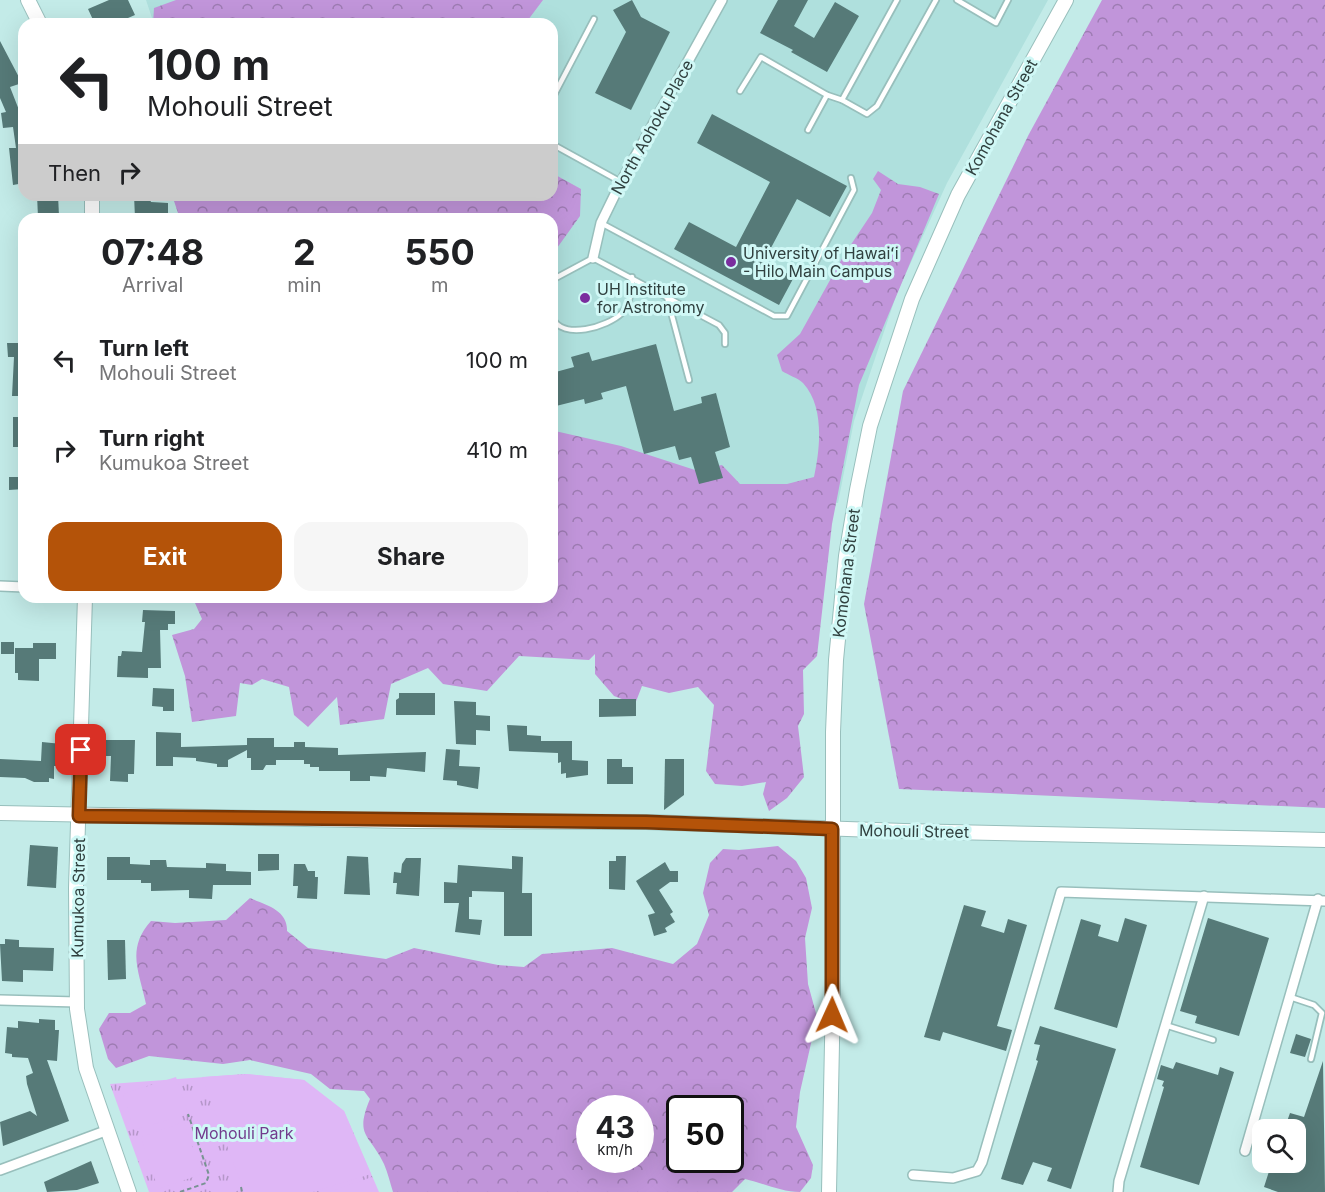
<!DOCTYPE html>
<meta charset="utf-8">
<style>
:root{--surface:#fff;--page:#f6f6f6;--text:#202124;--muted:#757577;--accent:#b45309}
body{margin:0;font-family:Inter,sans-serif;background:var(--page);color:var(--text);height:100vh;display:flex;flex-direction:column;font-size:22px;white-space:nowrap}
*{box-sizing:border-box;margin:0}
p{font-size:20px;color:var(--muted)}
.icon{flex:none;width:33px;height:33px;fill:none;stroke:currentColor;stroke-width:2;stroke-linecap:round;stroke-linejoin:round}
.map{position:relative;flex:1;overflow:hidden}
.panel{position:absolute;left:18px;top:213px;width:540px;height:390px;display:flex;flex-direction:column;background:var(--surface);border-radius:18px;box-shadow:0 6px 24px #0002}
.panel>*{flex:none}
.hud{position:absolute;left:18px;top:18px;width:540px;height:183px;border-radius:18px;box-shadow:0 6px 24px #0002;background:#fff;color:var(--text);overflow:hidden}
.controls{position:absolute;left:1252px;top:1119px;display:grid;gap:12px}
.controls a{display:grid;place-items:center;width:54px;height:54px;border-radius:12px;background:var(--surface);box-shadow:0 6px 24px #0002;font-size:30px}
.speed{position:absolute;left:576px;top:1095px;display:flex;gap:12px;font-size:30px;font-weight:700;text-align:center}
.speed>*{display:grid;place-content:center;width:78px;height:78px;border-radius:50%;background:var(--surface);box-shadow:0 6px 24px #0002;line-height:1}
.speed small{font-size:15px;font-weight:400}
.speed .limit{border:3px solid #111;border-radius:9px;background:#fff;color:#111}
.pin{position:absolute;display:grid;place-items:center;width:51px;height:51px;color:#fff;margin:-26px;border-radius:12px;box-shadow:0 3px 9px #0006}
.me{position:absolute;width:66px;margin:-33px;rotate:1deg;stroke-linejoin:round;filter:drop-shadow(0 0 4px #0008)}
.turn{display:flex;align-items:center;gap:21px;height:126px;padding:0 30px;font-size:27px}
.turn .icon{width:78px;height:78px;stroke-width:2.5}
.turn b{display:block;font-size:42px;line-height:51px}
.then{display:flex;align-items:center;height:57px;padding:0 30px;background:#0003;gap:12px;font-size:22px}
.eta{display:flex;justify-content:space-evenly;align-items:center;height:102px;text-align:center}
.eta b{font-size:36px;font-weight:700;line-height:42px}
.action{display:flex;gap:12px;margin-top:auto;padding:12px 30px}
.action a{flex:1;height:69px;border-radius:18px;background:var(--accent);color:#fff;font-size:24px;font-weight:700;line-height:69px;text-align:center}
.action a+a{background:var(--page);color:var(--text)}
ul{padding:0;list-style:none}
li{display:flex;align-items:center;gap:18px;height:90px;padding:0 30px}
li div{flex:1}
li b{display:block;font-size:22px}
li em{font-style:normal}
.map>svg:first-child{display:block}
</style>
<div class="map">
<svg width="1325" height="1192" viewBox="0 0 1325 1192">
<defs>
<pattern id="forest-crowns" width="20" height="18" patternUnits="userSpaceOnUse" patternTransform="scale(1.5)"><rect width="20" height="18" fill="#c195da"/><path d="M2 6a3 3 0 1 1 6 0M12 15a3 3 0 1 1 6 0" fill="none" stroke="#9d7bb2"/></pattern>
<pattern id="park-tufts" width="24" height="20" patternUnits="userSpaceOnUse" patternTransform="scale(1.5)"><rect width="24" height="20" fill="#dfb7f6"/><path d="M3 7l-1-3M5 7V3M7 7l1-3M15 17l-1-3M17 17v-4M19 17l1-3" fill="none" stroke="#b596c9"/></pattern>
</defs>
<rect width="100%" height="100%" fill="#c3ebe8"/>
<!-- built -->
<path fill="#afe0dd" d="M146 0H1048L947 183 897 293 854 421 838 503 552 474V219H178V195H552V24H154Z"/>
<!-- forest -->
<g fill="url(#forest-crowns)" fill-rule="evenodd">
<path d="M176 0H543L525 24H153L154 8Z"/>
<path d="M1102 0H1325V808L899 789 864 604 903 391 1029 134Z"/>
<path d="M878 171 898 184 920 187 939 194 859 385 832 524 817 656 803 670 804 714 798 726 804 777 787 798 769 811 763 794 766 782 742 786 715 784 706 771 714 705 698 687 669 693 642 686 635 704 614 696 595 674V654L589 660 519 656 487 691 443 684 428 668 391 684 384 719 340 725 337 697 308 727 294 715 289 687 262 679 252 685 240 683 236 716 192 722 185 676 172 635 194 629 202 619 195 603 197 597H552V419L555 431 621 446 695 470 722 465 740 484H787L814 477C820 449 825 407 803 383 798 378 788 375 782 371L777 355 800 334 844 255 872 213 881 190 873 179Z"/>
<path d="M552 173 581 189 580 216 552 255V219H180L172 195H552Z"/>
<path d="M778 846 796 861 806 878 812 908 805 938 808 984 817 1017 800 1092 796 1127 813 1165 811 1178 800 1192C781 1192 763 1183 745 1179L732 1192H393C390 1183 388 1173 384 1164 370 1134 354 1137 370 1099L364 1091 330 1089 311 1074 250 1060 223 1064 149 1056 116 1068 108 1059 99 1029 109 1013H130L146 1004C139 971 126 949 151 921L175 923 226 920 250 898C266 905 288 910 287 931L308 948 386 959 414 948 498 965 524 967 542 954 612 948 673 964 697 944 709 915 703 893 710 863 723 849 739 850ZM590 1108H640V1160H590ZM730 1108V1160H680V1108Z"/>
</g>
<!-- park -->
<path fill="url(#park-tufts)" d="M246 1074 304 1080 344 1111 379 1192H149L110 1084Z"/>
<!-- pitch -->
<g fill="#dfb7f6">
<path d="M246 1074 304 1080 344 1111 371 1174 313 1192H244L202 1077Z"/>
<path d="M176 1077 188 1114 134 1130 123 1094Z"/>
<path d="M184 1122 202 1174 158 1189 141 1137Z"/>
<path d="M372 1177 377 1192H329Z"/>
</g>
<!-- building -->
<g fill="#567a78">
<path d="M109 0H128L135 15 121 21 122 24H102L100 20 94 22 88 9Z"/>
<path d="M632 0 641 17 670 32 631 110 595 93 626 32 613 10Z"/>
<path d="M778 0H808L794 26 814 38 835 2 859 16 827 72 791 52 793 50 760 33Z"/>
<path d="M0 41 22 83 10 87 19 110 24 109V183L13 185 9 148H16L13 127 3 128 1 113 6 112 0 98Z"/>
<path d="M712 114 847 186 830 217 797 199 764 261 794 277 779 305 674 249 689 222 736 247 770 182 697 143Z"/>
<path d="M37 195H58L59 216 38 217Z"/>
<path d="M134 195H148L151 202 168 203V218H135Z"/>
<path d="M7 343H24V396H12L14 357H8Z"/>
<path d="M656 344 674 411 702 403 701 397 716 393 730 447 715 452 723 478 699 484 691 457 679 460 675 446 644 454 626 386 601 393 603 399 585 404 584 399 552 407V373L574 367 571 357 589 352 592 361Z"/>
<rect x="13" y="417" width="11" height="30"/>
<path d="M9 477H24V489L9 490Z"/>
<path d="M143 610 175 611V624H168V630H160L161 668H148V678L117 677 118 656H121L122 651 142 652 145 622H142Z"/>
<rect x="1" y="642" width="13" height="12"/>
<path d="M33 643H56V659H39V681L18 680V673H15V648H33Z"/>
<path d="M153 688 174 689V711H163V707L152 706Z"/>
<path d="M399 693H435V715H396V700L399 698Z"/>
<path d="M599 699H636V716L599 717Z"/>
<path d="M454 701 476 702V715L490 716V731L476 730V745L456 744Z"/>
<path d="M507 725 527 726V735L541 736V741H572V760L588 761V775L566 778V773L561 774V762L558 763V753L509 751Z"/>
<path d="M156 732 181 733V747L247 745V738H274V747H294V742H305V747L338 748V755L426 752 425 772 387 768 386 777 370 776V781H350V771H319V767H310V764H304V760H276V765H266L263 770H251V758H247V750L228 760V767H217V764L196 761V758L173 757V766H156Z"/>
<path d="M102 740H135L134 774H128V782L110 781 111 756H101Z"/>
<path d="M42 742 62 744V766H54V779L49 778V782H34L25 778 0 777V759L41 761Z"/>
<path d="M446 749 460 750 459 766 480 767 478 789 457 785V781L443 780Z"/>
<path d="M607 759H622V767H633V784H607Z"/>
<path d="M665 759H684V795L664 810Z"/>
<path d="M30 845 58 847 56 888 27 886Z"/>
<path d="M258 854H279V870L258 871Z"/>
<path d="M347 856 368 857 370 895 344 894Z"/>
<path d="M512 856 523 857 522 893H532V936H504V892L472 891V897H469V919L482 920 480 935 455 932 459 903H444V882L457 883 458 865 512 869Z"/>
<path d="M616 856H626L625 890 609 889V861H616Z"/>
<path d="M107 857H130V864L150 865V860H166L167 867 206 868V863L226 864V871L251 872V885H213L212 899 189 898V890L151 891V883H141V880H107Z"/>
<path d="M406 858H421L419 896 396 894 397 883H393L394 872 401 873 402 864Z"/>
<path d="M665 862 670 871H678V882H670L659 890 673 912 670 914 675 922 665 928 667 932 654 936 648 915 655 913 636 881Z"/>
<path d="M294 864H305L308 871H315V877H318L317 899 297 898 298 886H293Z"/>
<path d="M964 905 986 911 981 926 1004 933 1008 919 1027 925 997 1026 1012 1030 1006 1051 943 1032 940 1041 924 1037Z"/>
<path d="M1125 918 1147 925 1117 1028 1054 1009 1081 919 1101 925 1098 936 1118 942Z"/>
<path d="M1208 918 1269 938 1239 1036 1195 1023 1197 1016 1180 1011Z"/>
<path d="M5 939 19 940V947L54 948 53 971 23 970V982L2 981 0 944H5Z"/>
<path d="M107 940H125L126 979 108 980Z"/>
<path d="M39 1019 55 1020V1030H59L57 1061 47 1060 69 1121 3 1146 0 1122 30 1111 37 1116 27 1084 26 1076 33 1073 28 1058 12 1057V1054L5 1053 7 1027 18 1028V1021L39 1023Z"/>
<path d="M1040 1026 1116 1049 1071 1189 1047 1181 1052 1168 1033 1162 1023 1185 1001 1179 1038 1061 1036 1060 1040 1045 1034 1044Z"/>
<path d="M1296 1034 1311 1039 1305 1057 1290 1053Z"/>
<path d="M1323 1061 1325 1192H1278L1264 1187 1272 1162H1296V1130H1284L1290 1113 1304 1117Z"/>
<path d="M1176 1062 1218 1075 1220 1067 1234 1072 1199 1185 1140 1167 1164 1087 1162 1086 1164 1081 1157 1079 1161 1065 1173 1069Z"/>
<path d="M91 1161 99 1183 77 1190 47 1192 44 1182Z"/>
</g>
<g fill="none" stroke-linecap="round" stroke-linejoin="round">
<defs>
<g id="lane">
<path d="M897 0 842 100 867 114 877 106 936 0"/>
<path d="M957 0 996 23 1008 0"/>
<path d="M740 91 761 57 827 95 842 100"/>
<path d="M552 99 594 19"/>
<path d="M808 130 827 95"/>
<path d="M552 144 621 182"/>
<path d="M601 223 774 316H787L854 190 851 178"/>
<path d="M552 280 593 258 719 325 725 333V344"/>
<path d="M667 297 689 380"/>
<path d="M552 317C562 341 608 327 622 313 630 304 632 289 632 277"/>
<path d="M1290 997 1314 1005 1322 1013 1311 1059"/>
<path d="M1165 1025 1213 1040"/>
</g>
<g id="street">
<path d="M593 258 601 223 621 182 722 0"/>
<path d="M0 586 24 587"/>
<path d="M0 1000 77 1002"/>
<path d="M1245 1151 1318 899"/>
<path d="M0 1170 108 1130"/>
<path d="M913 1175 953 1178 977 1171 982 1162 1061 892 1325 901"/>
<path d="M1118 1192 1119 1181 1204 896"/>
</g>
<g id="secondary">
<path d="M28 0 40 24"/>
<path d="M92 195V219"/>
<path d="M85 597 76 888 77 1009 86 1068 129 1192"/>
<path d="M0 813 406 821 646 822 904 831 1325 840"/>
<path d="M829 1192 833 993V732L836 660 846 556 857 490 870 426 912 299 958 195 1066 0"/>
</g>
</defs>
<!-- lane casing -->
<use href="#lane" stroke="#98bfbc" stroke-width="8"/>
<!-- street casing -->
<use href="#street" stroke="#98bfbc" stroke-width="12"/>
<!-- secondary casing -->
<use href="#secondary" stroke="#98bfbc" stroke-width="16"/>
<!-- path -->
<g stroke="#789392" stroke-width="2" stroke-dasharray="4.5 3" stroke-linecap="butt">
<path d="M241 1187 242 1192"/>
<path d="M180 1192 206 1183 209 1175 188 1114"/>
</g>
<!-- lane -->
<use href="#lane" stroke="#fff" stroke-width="4.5"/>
<!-- street -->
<use href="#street" stroke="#fff" stroke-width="9"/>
<!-- secondary -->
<use href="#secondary" stroke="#fff" stroke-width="14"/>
</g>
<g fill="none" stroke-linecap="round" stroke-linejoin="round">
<defs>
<path id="route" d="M81 750 79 816 646 822 832 829V1015"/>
</defs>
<!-- route casing -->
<use href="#route" stroke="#753606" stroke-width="15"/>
<!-- route -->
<use href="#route" stroke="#b45309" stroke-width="10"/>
</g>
<!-- markers -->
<g fill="#7a2d9e" stroke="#d0f8f6" stroke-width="2">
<circle cx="731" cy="262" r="6"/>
<circle cx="585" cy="298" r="6"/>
</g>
<g text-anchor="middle" stroke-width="6" stroke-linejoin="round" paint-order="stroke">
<!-- street labels -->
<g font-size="16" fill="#30403f" stroke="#d0f8f6">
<text transform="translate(1001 117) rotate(-61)" y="6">Komohana Street</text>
<text transform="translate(652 127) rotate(-61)" y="6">North Aohoku Place</text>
<text transform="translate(846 573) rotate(-83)" y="6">Komohana Street</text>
<text transform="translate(914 831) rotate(1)" y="6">Mohouli Street</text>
<text transform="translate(78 898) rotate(-89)" y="6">Kumukoa Street</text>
</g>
<!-- poi labels -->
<g font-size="16" fill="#30403f" stroke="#d0f8f6" text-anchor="start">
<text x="743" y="259">University of Hawaiʻi<tspan x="743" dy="18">- Hilo Main Campus</tspan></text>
<text x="597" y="295">UH Institute<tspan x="597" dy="18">for Astronomy</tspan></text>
</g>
<!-- park labels -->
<g font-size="16" fill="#723b8d" stroke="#d0f8f6">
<text x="244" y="1139">Mohouli Park</text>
</g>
</g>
</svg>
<div class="controls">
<a><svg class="icon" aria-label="search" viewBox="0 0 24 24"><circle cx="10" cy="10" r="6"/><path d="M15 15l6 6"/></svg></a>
</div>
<div class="speed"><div>43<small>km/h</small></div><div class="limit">50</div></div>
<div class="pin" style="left:81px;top:750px;background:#d93025"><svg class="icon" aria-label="arrive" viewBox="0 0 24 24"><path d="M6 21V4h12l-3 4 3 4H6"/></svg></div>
<svg class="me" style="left:832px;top:1015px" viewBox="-20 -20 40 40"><path d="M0-17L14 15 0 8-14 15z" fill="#b45309" stroke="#fff" stroke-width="4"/></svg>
<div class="hud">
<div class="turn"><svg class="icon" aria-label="left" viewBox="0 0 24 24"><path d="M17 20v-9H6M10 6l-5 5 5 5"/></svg><div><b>100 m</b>Mohouli Street</div></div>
<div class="then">Then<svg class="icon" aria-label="right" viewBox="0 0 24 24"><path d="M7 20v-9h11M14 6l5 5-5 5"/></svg></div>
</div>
<section class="panel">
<div class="eta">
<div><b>07:48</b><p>Arrival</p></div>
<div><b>2</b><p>min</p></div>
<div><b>550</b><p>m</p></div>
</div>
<ul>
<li><svg class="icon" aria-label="left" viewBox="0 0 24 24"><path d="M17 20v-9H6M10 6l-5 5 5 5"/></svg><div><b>Turn left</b><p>Mohouli Street</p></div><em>100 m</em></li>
<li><svg class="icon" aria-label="right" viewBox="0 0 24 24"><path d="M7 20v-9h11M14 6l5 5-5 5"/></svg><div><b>Turn right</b><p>Kumukoa Street</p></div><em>410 m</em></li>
</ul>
<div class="action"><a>Exit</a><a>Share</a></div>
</section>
</div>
